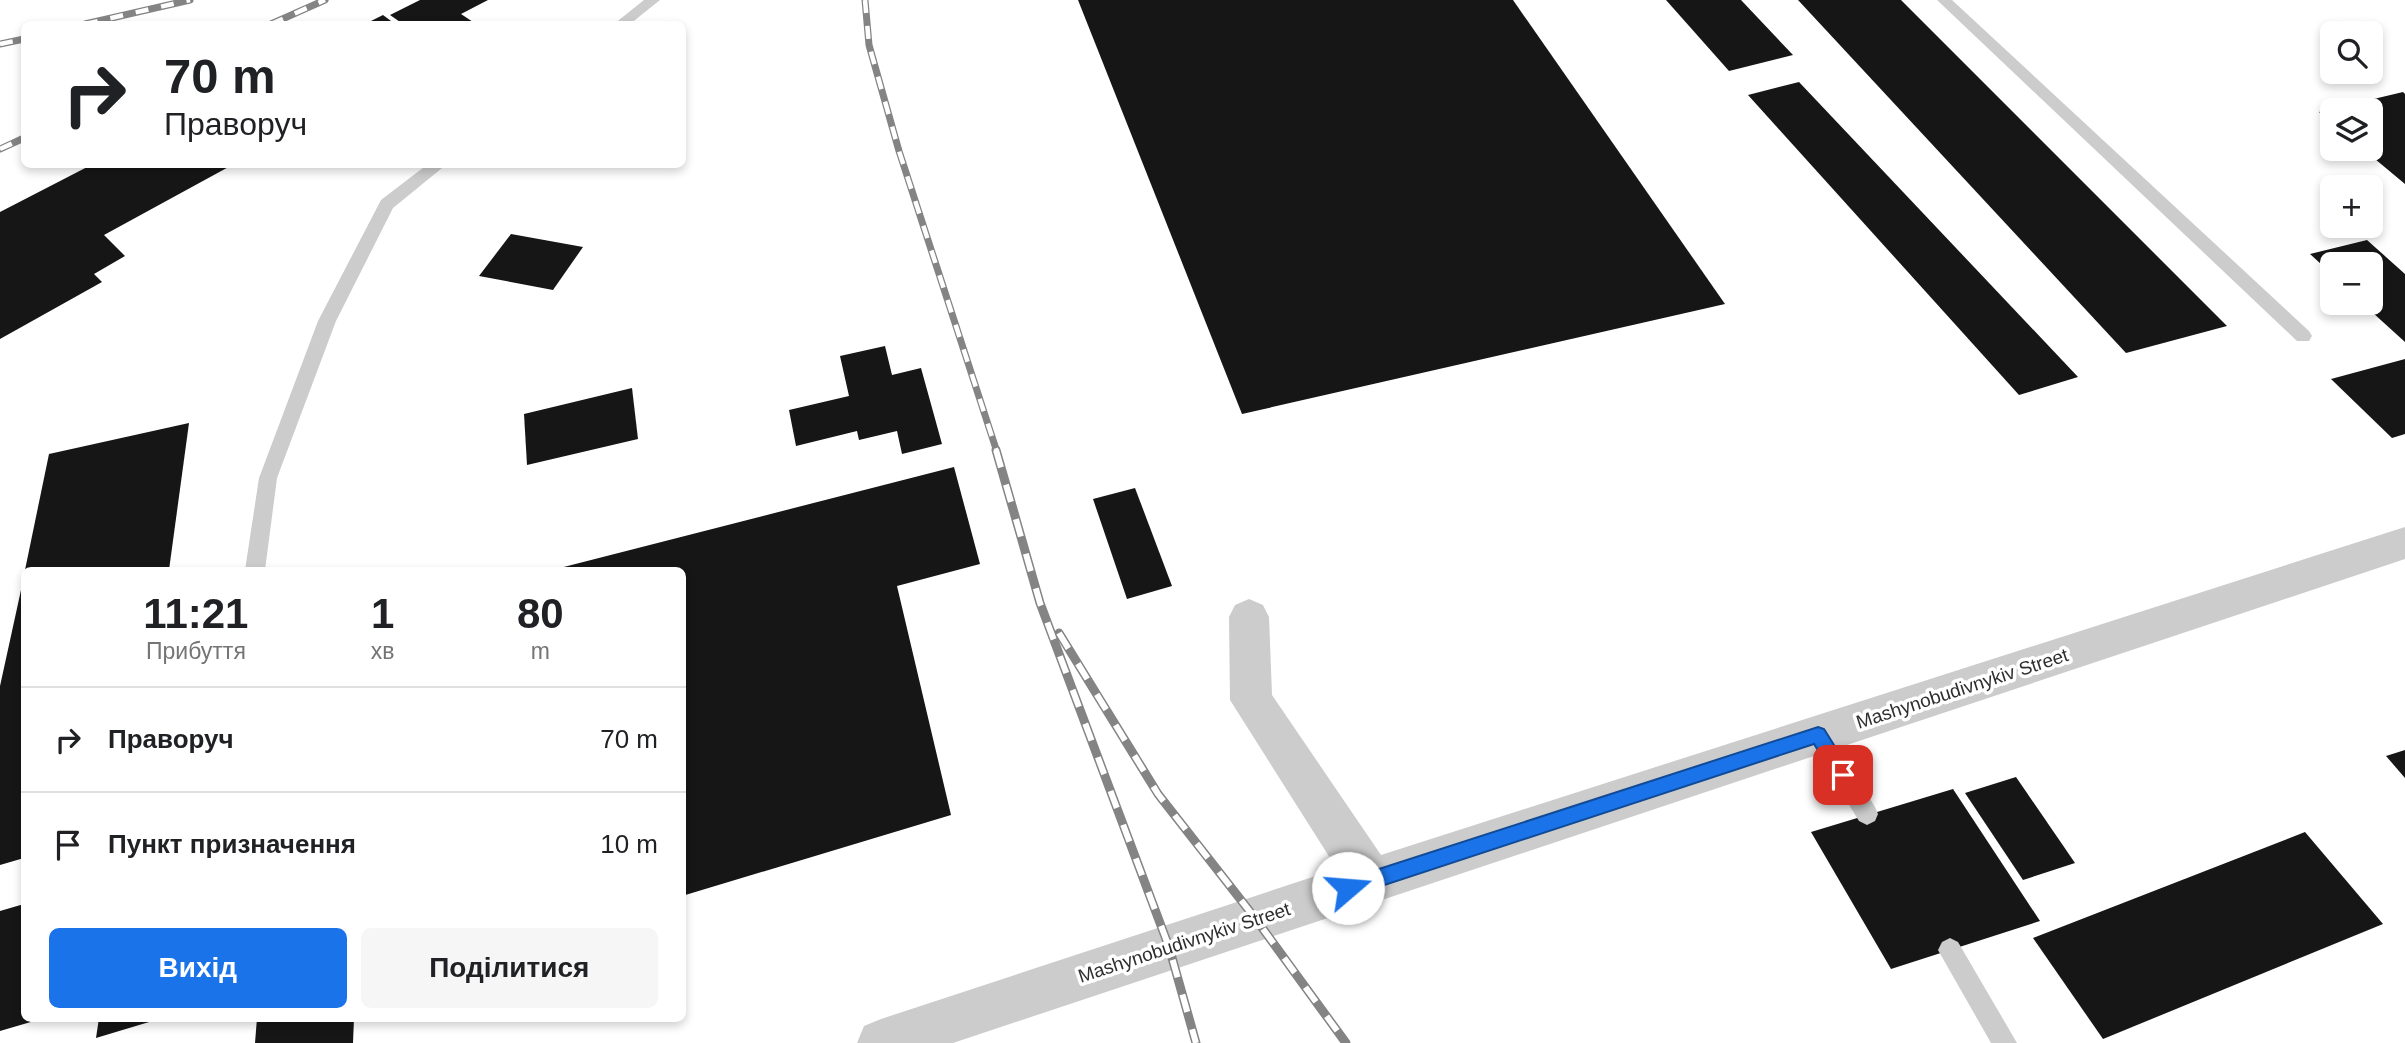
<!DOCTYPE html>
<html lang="uk">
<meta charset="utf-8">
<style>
:root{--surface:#fff;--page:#f6f6f6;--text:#202124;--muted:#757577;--line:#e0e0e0;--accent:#1a73e8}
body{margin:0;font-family:Arial,sans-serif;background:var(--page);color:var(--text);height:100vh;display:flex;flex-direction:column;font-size:26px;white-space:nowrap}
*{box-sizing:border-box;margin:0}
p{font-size:23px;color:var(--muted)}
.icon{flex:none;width:38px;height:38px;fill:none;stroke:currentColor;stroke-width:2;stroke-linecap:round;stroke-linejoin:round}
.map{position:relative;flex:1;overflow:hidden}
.details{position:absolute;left:21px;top:567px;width:665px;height:455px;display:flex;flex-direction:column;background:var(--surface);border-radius:10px;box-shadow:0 4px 10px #0003}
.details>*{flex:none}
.guide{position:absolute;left:21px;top:21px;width:665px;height:147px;border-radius:10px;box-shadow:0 4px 10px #0003;background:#fff;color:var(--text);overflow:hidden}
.tools{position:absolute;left:2320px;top:21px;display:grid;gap:14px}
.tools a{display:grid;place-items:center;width:63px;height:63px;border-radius:10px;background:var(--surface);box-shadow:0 4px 10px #0003;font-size:35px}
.pin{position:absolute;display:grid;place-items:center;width:60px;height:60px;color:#fff;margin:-30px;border-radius:14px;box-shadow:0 4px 10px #0006}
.me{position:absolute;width:77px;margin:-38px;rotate:72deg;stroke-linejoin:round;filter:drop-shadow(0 0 5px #0008)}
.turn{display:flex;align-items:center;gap:24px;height:147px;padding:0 28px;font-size:32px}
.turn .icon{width:91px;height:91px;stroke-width:2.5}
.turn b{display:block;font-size:49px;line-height:60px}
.eta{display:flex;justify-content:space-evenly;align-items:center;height:119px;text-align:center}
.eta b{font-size:42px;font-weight:600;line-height:49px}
.action{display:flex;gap:14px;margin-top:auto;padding:14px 28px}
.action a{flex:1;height:80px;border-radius:10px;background:var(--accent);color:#fff;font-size:28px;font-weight:600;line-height:80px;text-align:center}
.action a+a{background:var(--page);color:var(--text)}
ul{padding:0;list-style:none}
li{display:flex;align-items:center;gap:21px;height:105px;padding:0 28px;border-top:2px solid var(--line)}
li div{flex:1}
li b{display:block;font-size:26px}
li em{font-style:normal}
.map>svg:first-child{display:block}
</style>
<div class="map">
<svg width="2405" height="1043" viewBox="0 0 2405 1043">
<rect width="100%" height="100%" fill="#fff"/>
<!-- building -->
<g fill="#161616">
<path d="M420 0H488L461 14 476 24H403L390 15Z"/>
<path d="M1078 0H1513L1725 304 1242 414Z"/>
<path d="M1666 0H1741L1793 55 1729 71Z"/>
<path d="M1798 0H1901L2227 326 2126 353Z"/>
<path d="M383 15 395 24H365Z"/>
<path d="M1799 82 2078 377 2019 395 1748 95Z"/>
<path d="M2403 92 2405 94V184L2363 149H2371V110H2333V123L2319 112Z"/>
<path d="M93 164H234L104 235 125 256 94 274 102 282 0 339V212Z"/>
<path d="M511 234 583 247 553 290 479 276Z"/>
<path d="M2367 240 2405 274V342L2362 303H2371V264H2333V275L2310 254Z"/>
<path d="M885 346 892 375 921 368 942 444 902 454 897 431 859 440 857 431 796 446 789 410 849 396 840 356Z"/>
<path d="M2405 359V434L2392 438 2331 379Z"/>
<path d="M632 388 638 439 527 465 524 414Z"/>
<path d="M189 423 169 570H25L49 454Z"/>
<path d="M954 467 980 564 897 586 951 815 682 896V570H552Z"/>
<path d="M1135 488 1172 586 1127 599 1093 499Z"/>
<path d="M23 581 24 858 0 865V686Z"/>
<path d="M2405 750V778L2386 756Z"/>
<path d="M2016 777 2075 863 2023 880 1965 793Z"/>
<path d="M1953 789 2040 921 1891 969 1811 832Z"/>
<path d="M2305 832 2383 924 2103 1039 2033 938Z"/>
<path d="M24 904V1018L41 1019 0 1031V911Z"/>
<path d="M99 1018H159V1019L96 1038Z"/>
<path d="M257 1018H354L353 1043H255Z"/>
</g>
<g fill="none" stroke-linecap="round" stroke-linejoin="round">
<!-- service -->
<g fill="#ccc" fill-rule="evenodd">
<path d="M644 0H660L630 24H614Z"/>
<path d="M1937 0H1952L2309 331 2312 336 2309 341H2297Z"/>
<path d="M428 164H447L393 208 336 321 277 478 265 570H245L259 478 318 321 381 200Z"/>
<path d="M1818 725 1826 728 1875 807 1878 814 1875 821 1867 825 1859 821 1810 742 1807 735 1810 728Z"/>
<path d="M1950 938 1958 942 2017 1043H1991L1938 950 1942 942Z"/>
</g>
<!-- minor -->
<path fill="#ccc" fill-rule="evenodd" d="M2405 527V559L953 1043H857L864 1026 881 1019 1337 869 1230 700 1229 617 1235 605 1249 599 1263 605 1269 617 1272 695 1381 855Z"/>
<defs>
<g id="rail-far1">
<path d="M865 0 869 45 899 151 997 452"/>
<path d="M85 24 190 0"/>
<path d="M271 24 325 0"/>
<path d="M0 44 24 39"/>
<path d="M0 149 24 138"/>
</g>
<g id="rail">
<path d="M996 450 1040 603 1169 947 1196 1043"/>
<path d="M1059 633 1158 794 1255 918 1346 1043"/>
</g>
</defs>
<!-- rail-far1 casing -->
<use href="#rail-far1" stroke="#848484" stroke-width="7"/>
<!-- rail casing -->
<use href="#rail" stroke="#848484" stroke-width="9"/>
<!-- rail-far1 -->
<use href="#rail-far1" stroke="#fff" stroke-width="4.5" stroke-dasharray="13" stroke-linecap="butt"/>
<!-- rail -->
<use href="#rail" stroke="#fff" stroke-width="6" stroke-dasharray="18" stroke-linecap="butt"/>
</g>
<!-- route -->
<path fill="#1a73e8" stroke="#114b97" stroke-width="2" d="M1818 727 1824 729 1849 769 1852 775 1849 781 1843 783 1837 781 1814 744 1348 897 1341 895 1338 888 1341 881 1348 879Z"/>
<g text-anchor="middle" stroke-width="7" stroke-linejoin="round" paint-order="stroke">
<!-- street labels -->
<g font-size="19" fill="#2f2f2f" stroke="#fff">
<text transform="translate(1962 688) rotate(-18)" y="7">Mashynobudivnykiv Street</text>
<text transform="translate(1184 942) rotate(-18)" y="7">Mashynobudivnykiv Street</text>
</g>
</g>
</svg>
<div class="tools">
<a><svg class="icon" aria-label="search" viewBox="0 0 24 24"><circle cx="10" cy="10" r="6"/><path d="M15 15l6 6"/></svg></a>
<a><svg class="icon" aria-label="layers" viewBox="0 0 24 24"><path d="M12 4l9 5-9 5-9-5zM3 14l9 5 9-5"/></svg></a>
<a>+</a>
<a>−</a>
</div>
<div class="pin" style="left:1843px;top:775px;background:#d93025"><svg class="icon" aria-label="arrive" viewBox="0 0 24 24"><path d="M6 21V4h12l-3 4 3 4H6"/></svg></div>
<svg class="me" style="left:1348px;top:888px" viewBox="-20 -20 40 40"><circle r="19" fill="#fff"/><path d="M0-13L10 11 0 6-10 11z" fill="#1a73e8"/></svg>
<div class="guide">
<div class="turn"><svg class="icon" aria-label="right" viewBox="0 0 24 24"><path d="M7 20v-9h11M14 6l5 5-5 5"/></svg><div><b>70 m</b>Праворуч</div></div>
</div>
<section class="details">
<div class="eta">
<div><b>11:21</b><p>Прибуття</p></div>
<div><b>1</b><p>хв</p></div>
<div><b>80</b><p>m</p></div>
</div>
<ul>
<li><svg class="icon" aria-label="right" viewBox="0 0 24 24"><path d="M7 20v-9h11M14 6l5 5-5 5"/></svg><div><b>Праворуч</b></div><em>70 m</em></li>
<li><svg class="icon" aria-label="arrive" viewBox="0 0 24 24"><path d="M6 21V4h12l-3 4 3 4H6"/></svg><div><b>Пункт призначення</b></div><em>10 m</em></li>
</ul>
<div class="action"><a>Вихід</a><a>Поділитися</a></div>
</section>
</div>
